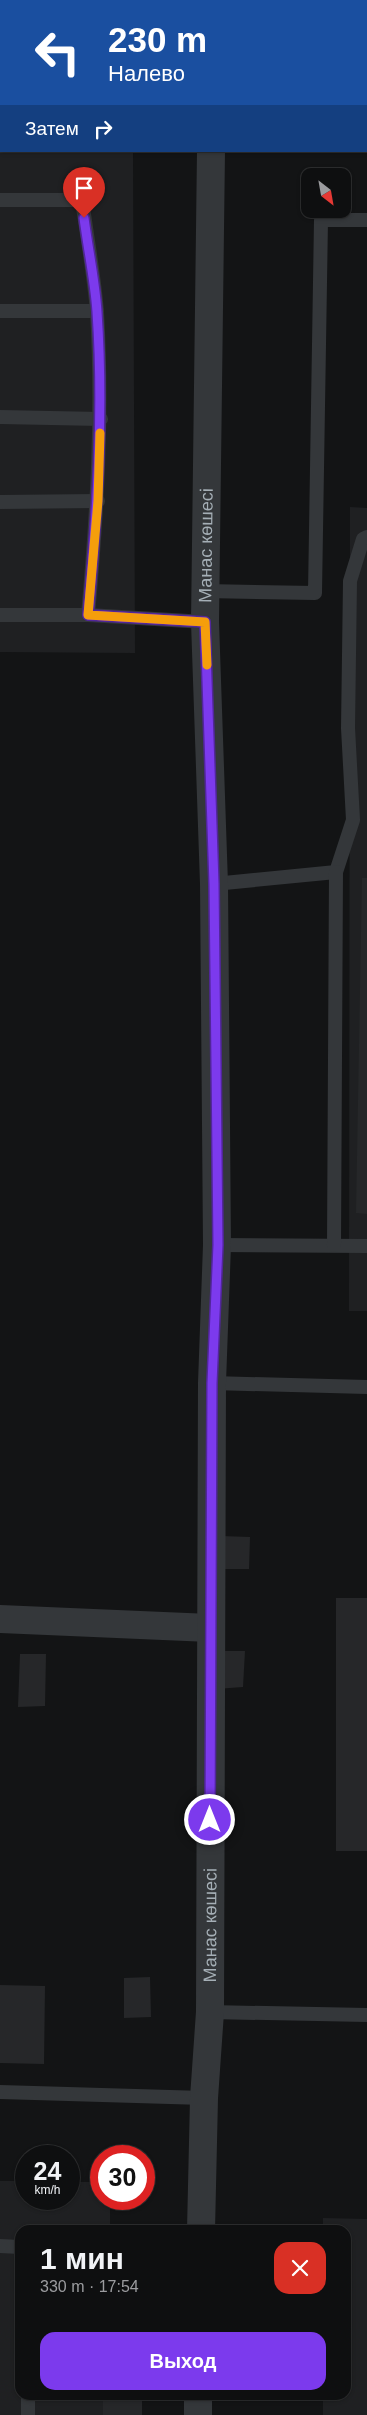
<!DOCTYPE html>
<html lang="ru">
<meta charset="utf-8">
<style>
:root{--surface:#0e0f10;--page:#1c1d1e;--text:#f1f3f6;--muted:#9b9c9f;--line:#2e2f30;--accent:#7c3aed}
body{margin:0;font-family:Helvetica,sans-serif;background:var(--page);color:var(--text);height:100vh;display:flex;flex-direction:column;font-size:19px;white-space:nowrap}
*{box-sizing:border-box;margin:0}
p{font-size:16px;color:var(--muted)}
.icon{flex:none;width:28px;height:28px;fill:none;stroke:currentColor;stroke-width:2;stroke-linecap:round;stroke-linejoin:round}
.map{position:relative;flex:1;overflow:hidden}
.side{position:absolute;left:15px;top:2225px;width:336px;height:175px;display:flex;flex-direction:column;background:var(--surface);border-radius:15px;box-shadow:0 1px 4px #0004,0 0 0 1px var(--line)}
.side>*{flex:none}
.top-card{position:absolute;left:0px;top:0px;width:368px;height:152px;box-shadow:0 1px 4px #0004,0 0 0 1px var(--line);background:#1a4fa0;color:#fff;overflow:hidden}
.needle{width:32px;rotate:149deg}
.controls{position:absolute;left:301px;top:168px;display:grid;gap:10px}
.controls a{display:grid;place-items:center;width:50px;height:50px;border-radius:10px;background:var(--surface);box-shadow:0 1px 4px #0004,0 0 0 1px var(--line);font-size:25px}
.speed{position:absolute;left:15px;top:2145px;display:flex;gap:10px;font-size:25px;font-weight:700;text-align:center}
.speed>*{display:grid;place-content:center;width:65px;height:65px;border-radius:50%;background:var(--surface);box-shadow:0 1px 4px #0004,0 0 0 1px var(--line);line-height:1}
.speed small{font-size:12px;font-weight:400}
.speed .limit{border:8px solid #d22;background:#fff;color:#111}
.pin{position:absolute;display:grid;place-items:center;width:42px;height:42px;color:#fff;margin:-51px -21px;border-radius:50% 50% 50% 0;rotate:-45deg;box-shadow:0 0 5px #0007}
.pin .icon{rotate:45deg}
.me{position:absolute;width:55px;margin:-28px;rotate:0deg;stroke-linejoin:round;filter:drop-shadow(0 0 4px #0008)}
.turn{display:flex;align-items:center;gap:18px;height:105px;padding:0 25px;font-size:22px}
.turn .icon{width:65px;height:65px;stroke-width:2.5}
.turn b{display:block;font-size:35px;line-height:42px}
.then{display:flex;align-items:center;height:48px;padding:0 25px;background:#0003;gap:10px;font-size:19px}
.round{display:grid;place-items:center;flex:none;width:52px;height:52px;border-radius:15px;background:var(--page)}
.headline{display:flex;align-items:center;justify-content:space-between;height:85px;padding:0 25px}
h1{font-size:30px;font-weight:700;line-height:38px}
.action{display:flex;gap:10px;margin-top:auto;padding:10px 25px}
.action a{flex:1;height:58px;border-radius:15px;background:var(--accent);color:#fff;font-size:20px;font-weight:700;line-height:58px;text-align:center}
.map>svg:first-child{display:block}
</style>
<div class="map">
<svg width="367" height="2415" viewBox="0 0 367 2415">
<rect width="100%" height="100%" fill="#131415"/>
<!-- built -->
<g fill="#1f2022">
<path d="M0 146 1 151H133L135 653 0 652Z"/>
<path d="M350 507 367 508V1311H349Z"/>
<path d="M0 2181H26V2199H69V2182H101V2199H110V2230H20V2395H109V2415H0Z"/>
<path d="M323 2218 367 2219V2415H323V2395H346V2230H323Z"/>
</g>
<!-- building -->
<g fill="#262729">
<path d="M362 878H367V1214L356 1213Z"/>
<path d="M221 1536 250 1537 249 1569H219Z"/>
<rect x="336" y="1598" width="31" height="253"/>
<path d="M218 1651H245L243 1687 216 1689Z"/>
<path d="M20 1654H46L45 1706 18 1707Z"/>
<path d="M150 1977 151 2017 124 2018V1978Z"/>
<path d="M0 1985 45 1986 44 2064 0 2063Z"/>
<path d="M103 2400 142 2401V2415H103Z"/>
</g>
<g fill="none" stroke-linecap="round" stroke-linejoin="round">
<!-- lane -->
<g stroke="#34373a" stroke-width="14">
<path d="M0 200H82C87 237 94 275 97 312 103 414 97 514 88 615"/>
<path d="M0 311H97"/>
<path d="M0 417 101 419"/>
<path d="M0 502 98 501"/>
<path d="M205 591 315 593 321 220H367"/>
<path d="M0 615H88L205 622"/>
<path d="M214 884 336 872 353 820 348 728 350 581 363 539 367 537"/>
<path d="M217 1245 367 1246"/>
<path d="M334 1245 336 872"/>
<path d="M212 1383 367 1387"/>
<path d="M210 2012 367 2015"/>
<path d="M0 2092 204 2098"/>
<path d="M0 2246 20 2247"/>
<path d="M28 2415V2395"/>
</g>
<!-- street -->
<g stroke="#34373a" stroke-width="28">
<path d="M0 1619 210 1628"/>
<path id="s1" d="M201 2230 204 2098 210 2012 212 1383 217 1245 214 884 205 622 211 151"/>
<path d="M198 2415V2395"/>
</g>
<!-- secondary -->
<g stroke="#42474b" stroke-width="28">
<path d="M215 1V0"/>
<path d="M0 96H1"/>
<path d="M366 98H367"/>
</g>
</g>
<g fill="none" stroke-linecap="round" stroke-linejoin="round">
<defs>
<path id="route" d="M84 218C88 249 95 281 97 312 104 413 97 514 88 615L205 622 214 884 218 1245 212 1383 210 1820"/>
</defs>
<!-- route casing -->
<use href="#route" stroke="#51269a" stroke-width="12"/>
<!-- route -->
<use href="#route" stroke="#7c3aed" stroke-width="9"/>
<!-- slow -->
<path stroke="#f59e0b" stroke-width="9" d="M100 433 98 501 88 615 205 622 207 665"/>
</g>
<g text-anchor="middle" stroke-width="5" stroke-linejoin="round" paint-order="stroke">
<!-- street labels -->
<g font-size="18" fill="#a5afb6" stroke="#0f0f10">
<text dy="6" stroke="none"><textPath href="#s1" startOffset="1685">Манас көшесі</textPath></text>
<text dy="6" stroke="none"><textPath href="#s1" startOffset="305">Манас көшесі</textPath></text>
</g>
</g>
</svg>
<div class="controls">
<a><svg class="needle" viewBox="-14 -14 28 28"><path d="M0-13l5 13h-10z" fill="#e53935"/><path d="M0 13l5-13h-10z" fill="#9b9c9f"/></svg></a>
</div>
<div class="speed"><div>24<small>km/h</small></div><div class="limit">30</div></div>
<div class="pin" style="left:84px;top:218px;background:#d93025"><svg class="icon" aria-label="arrive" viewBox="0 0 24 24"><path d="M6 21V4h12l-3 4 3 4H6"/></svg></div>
<svg class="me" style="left:210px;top:1820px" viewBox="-20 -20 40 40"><circle r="17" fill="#7c3aed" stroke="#fff" stroke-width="3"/><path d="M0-11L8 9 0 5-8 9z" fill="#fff"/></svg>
<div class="top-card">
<div class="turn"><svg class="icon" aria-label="left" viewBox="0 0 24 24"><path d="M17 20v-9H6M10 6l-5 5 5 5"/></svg><div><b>230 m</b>Налево</div></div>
<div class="then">Затем<svg class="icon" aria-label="right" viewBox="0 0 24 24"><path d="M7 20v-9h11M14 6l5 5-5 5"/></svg></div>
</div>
<section class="side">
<div class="headline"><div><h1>1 мин</h1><p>330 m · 17:54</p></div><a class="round" style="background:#d93025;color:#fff"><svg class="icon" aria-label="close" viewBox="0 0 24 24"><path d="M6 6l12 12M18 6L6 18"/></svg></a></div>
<div class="action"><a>Выход</a></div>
</section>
</div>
